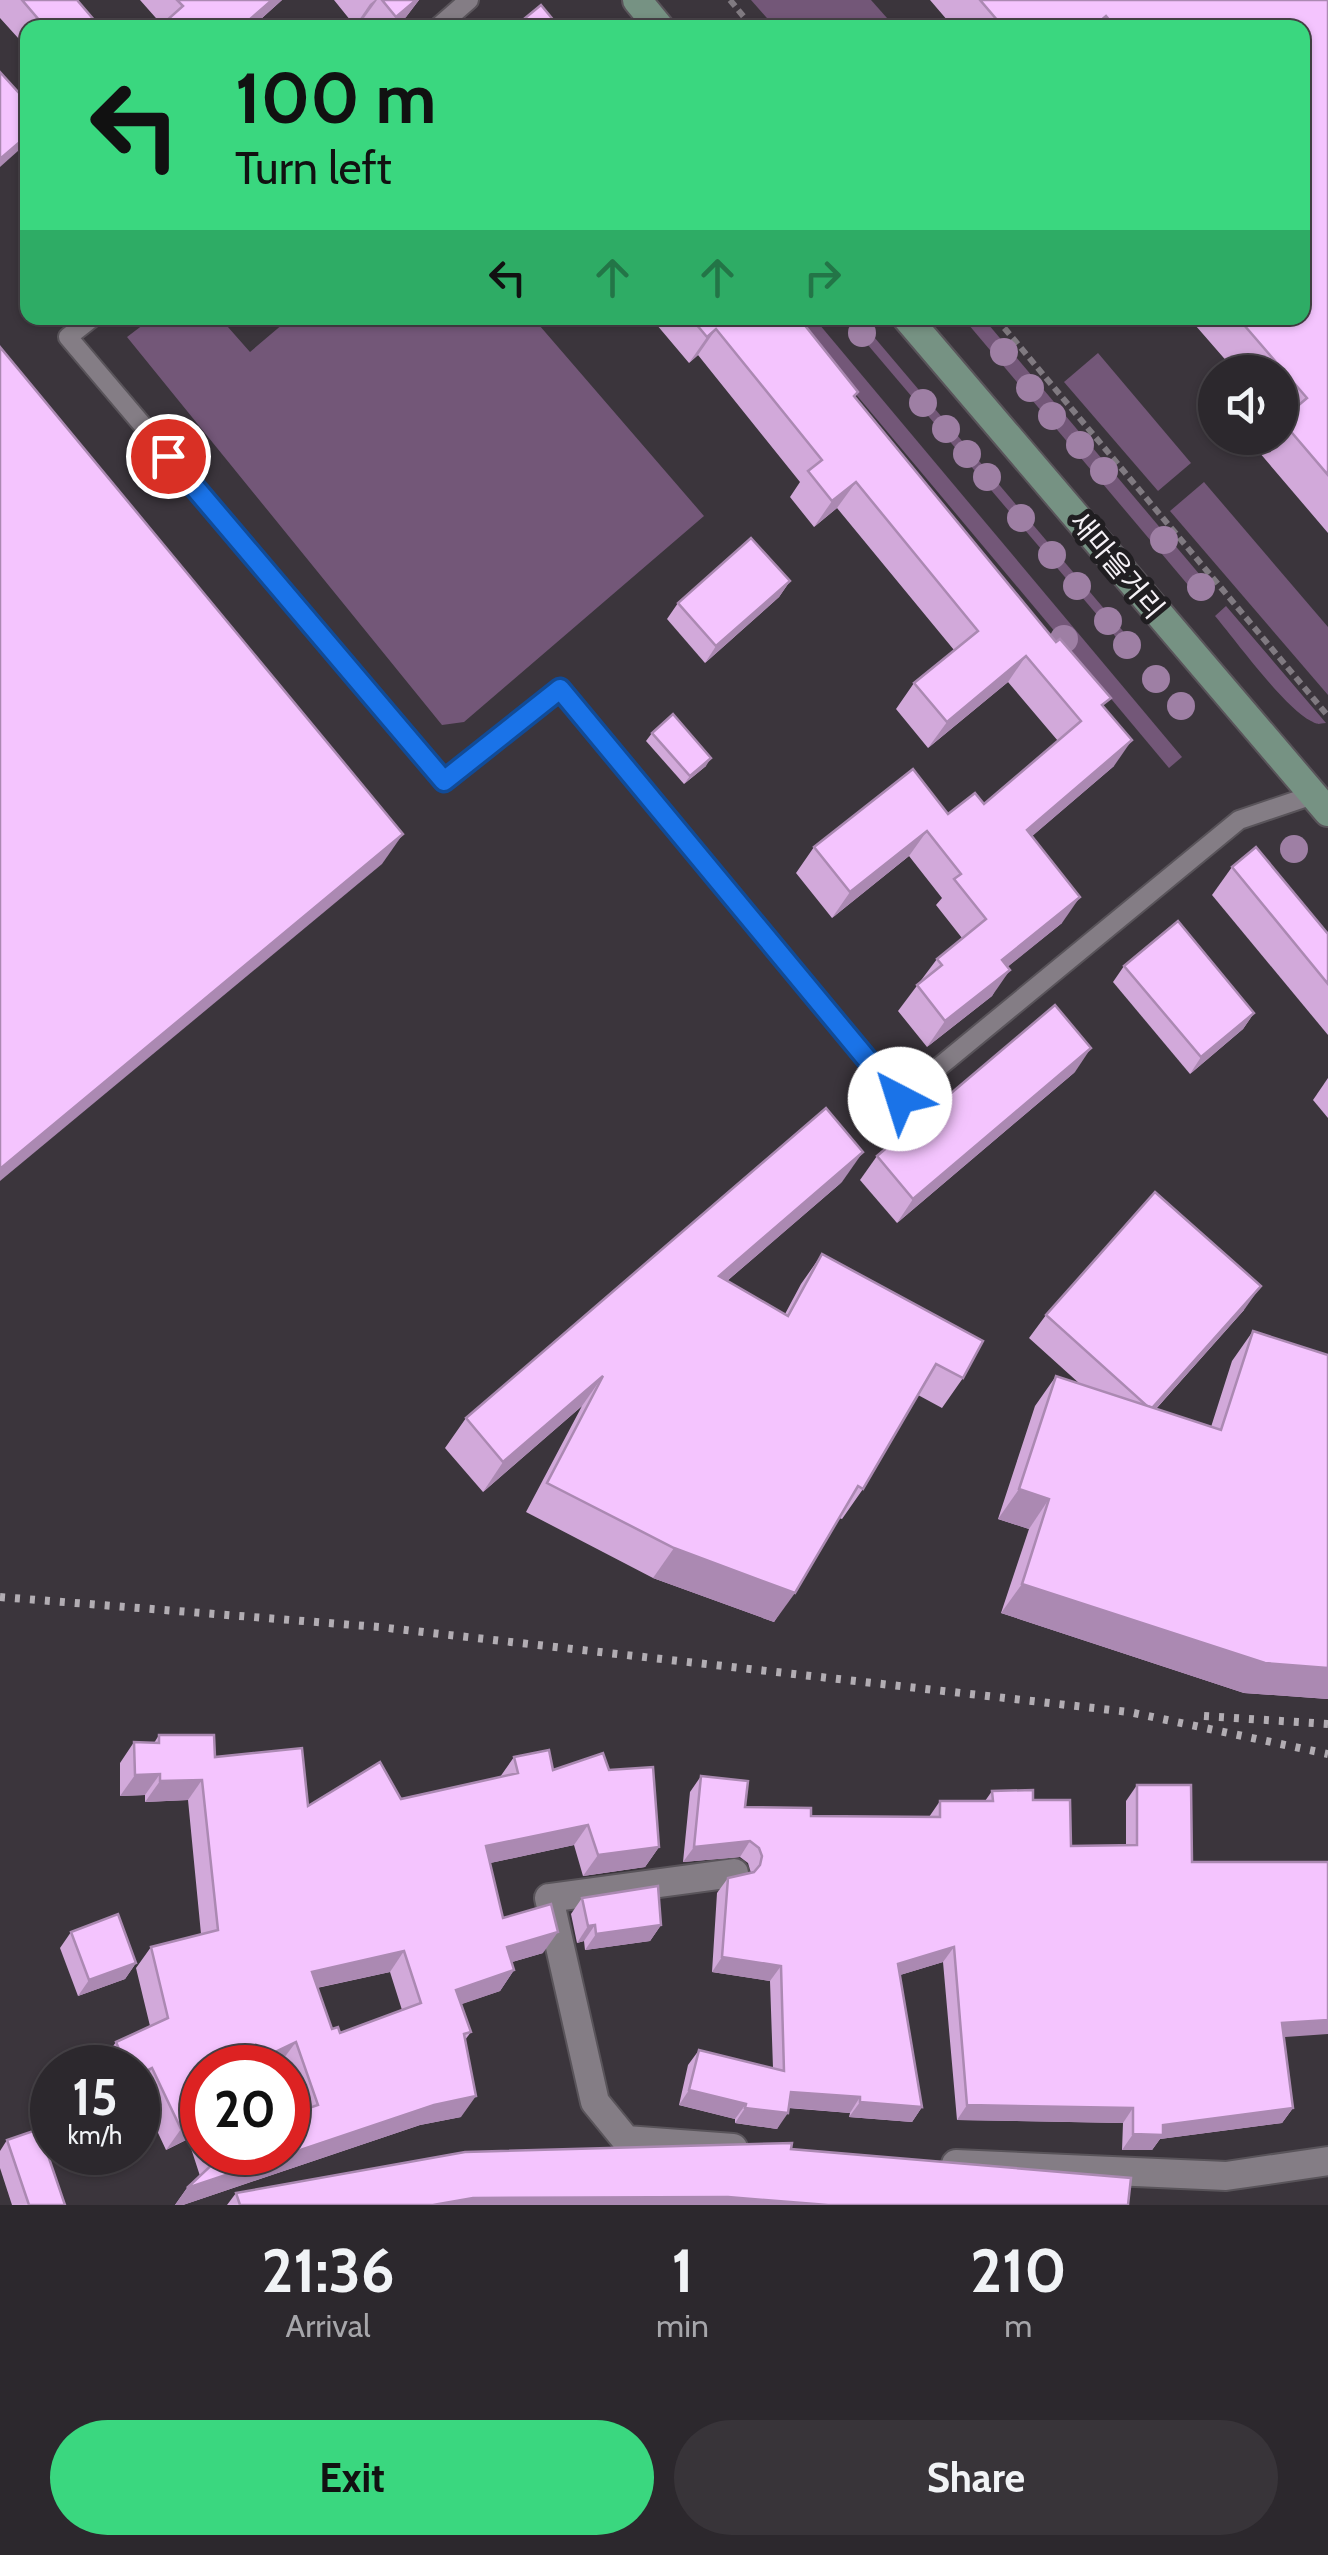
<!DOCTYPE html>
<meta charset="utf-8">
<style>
:root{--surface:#2c282d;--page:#383439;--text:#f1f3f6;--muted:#a6a6aa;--line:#484449;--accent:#3ad77f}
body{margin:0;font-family:Cabin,"Noto Sans KR",sans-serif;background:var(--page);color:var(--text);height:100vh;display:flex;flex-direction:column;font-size:38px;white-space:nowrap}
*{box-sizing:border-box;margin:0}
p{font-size:32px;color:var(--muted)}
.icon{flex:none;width:55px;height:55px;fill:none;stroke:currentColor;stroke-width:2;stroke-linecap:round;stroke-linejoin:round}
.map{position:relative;height:2205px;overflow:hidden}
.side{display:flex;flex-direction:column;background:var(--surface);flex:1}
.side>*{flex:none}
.guide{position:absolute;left:20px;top:20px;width:1290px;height:305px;border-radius:20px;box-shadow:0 2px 8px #0004,0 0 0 2px var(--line);background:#3ad77f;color:#111;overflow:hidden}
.buttons{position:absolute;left:1198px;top:355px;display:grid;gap:20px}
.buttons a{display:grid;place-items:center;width:100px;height:100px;border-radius:50%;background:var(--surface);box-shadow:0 2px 8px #0004,0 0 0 2px var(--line);font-size:50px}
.speed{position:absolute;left:30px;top:2045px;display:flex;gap:20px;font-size:50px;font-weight:700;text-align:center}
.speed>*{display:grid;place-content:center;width:130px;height:130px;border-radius:50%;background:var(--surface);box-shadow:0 2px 8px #0004,0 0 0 2px var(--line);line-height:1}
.speed small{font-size:25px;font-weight:400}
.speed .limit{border:15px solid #d22;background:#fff;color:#111}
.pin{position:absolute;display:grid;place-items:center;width:85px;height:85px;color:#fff;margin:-42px;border:5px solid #fff;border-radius:50%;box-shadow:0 2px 10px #0007}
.me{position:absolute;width:110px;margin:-55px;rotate:320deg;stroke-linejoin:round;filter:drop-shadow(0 0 8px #0008)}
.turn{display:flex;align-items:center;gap:35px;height:210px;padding:0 50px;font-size:45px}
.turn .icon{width:130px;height:130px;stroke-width:2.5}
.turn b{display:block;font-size:70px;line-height:85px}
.lanes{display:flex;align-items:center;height:95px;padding:0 50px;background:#0003;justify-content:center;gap:50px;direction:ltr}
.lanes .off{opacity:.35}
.eta{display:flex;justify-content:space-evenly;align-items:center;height:170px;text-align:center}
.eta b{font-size:60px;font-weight:700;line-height:70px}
.primary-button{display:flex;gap:20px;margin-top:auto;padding:20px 50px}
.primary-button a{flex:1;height:115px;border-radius:60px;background:var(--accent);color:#111;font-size:40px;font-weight:700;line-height:115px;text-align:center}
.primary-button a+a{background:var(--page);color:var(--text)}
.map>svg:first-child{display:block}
</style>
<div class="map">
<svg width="1328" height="2205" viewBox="0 0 1328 2205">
<rect width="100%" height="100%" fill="#3b353c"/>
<!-- green -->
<g fill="#735778">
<path d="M751 0H871L895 27H775Z"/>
<path d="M152 318H220L250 352 290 318H533L704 516 464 722 442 725 127 337Z"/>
<path d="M792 318H814L1182 757 1169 768Z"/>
<path d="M845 318H858L1139 650 1132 656Z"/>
<path d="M963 318H983L1211 588 1199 598Z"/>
<path d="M1098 353 1191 463 1158 491 1064 382Z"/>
<path d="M1204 482 1328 627V695L1170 511Z"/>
<path d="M1226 606 1326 723C1317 724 1319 725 1311 721 1283 706 1237 642 1215 616Z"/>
</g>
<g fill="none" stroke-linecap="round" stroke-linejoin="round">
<defs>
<g id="service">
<path d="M437 28 469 0"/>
<path d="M92 318 68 337 444 781 559 689 900 1099 1239 820 1313 795"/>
</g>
<g id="minor">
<path d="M733 2148 626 2140 595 2102 549 1898 734 1873"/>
<path d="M956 2164 1226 2176 1328 2161"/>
</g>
<g id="secondary">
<path d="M637 0 660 28"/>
<path d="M907 318 1328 812"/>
</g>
</defs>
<!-- service casing -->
<use href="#service" stroke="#59545a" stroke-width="22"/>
<!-- minor casing -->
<use href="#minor" stroke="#59545a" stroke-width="32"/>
<!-- secondary casing -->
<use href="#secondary" stroke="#59545a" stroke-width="32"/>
<!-- path -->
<g stroke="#807a81" stroke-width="6" stroke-dasharray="8 5" stroke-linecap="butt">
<path d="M730 0 753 28"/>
<path d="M996 318 1328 716"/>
</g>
<!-- service -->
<use href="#service" stroke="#847d85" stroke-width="18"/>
<!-- minor -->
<use href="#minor" stroke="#847d85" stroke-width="28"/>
<!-- secondary -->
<use href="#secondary" stroke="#769283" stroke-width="28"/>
<!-- rail -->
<g stroke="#b2adb3" stroke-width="8" stroke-dasharray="5 10" stroke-linecap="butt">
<path d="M0 1597 379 1627 1129 1712 1328 1754"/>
<path d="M1204 1716 1328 1724"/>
</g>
</g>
<!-- trees -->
<g fill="#9e7fa4">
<circle cx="862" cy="333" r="14"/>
<circle cx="1004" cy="352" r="14"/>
<circle cx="1030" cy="388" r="14"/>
<circle cx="923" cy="403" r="14"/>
<circle cx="1052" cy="416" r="14"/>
<circle cx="946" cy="429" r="14"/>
<circle cx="1080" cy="445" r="14"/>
<circle cx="967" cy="454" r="14"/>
<circle cx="1104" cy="471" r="14"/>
<circle cx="987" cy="477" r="14"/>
<circle cx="1021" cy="518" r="14"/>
<circle cx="1164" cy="540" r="14"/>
<circle cx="1052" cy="555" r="14"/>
<circle cx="1077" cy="586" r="14"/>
<circle cx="1201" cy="587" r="14"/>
<circle cx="1108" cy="621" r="14"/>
<circle cx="1064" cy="639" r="14"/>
<circle cx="1127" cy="645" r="14"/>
<circle cx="1156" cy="679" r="14"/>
<circle cx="1181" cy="706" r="14"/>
<circle cx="1294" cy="849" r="14"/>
</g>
<!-- wall -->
<g fill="#d2a9da" fill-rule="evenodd">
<path d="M0 0H77L101 28H28V49L0 18Z"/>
<path d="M140 0H282L251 28H162L163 26Z"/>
<path d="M334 0H419L406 17 394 28H371L364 18 355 26Z"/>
<path d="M930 0H1328V533L1259 452 1269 438H1280V372H1236L1189 318H1302V28H954Z"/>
<path d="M651 318H799L858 392 855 397 1104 707 1114 766 1032 836 1062 923 1007 967 992 996 927 1047 898 1011 937 959 962 938 936 905 942 898 909 856 832 918 796 873 814 847 984 804 1058 741 1008 682 928 748 896 709 914 683 954 650 837 508 814 527 790 497 800 482 698 355 689 363Z"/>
<path d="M790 581 779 597 705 663 667 619 678 603Z"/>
<path d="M652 733 706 766 684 784 646 741Z"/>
<path d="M1232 867 1328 934V1035L1212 895Z"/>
<path d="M1124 966 1254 1013 1243 1029 1190 1074 1113 982Z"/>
<path d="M1075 1072 897 1223 860 1180 877 1156Z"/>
<path d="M1328 1078V1118L1313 1100Z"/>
<path d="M842 1182 727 1281 785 1314 801 1284 822 1254 963 1378 942 1408 918 1395 863 1489 842 1519 839 1518 774 1622 653 1578 526 1512 582 1406 483 1492 445 1448 466 1418Z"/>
<path d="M1244 1310 1156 1409 1211 1427 1232 1361 1253 1331 1328 1355V1699L1244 1693 1001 1613 1029 1529 998 1519 1035 1406 1056 1376 1080 1384 1029 1338 1046 1315Z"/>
<path d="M159 1735 215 1757 308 1806 401 1799 500 1777 514 1757 553 1770H609L659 1847 645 1867 583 1876 574 1845 490 1863 503 1918 543 1953 512 1962 514 1970 500 1991 461 2004 471 2032 465 2040 461 2117 420 2125 183 2205H175L187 2188 200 2176 188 2139 166 2150 138 2090V2068H103L101 2063 116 2042 150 2026 136 1968 151 1947 201 1934 188 1800 145 1802V1795L120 1796V1763L134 1742 154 1743ZM390 1972 402 2010 340 2033 332 2029 317 1988ZM281 2062 283 2068H288V2080L299 2111 288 2152H202V2068H270Z"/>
<path d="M701 1776 745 1807 811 1816 929 1817 940 1801H985L992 1791 1033 1800 1071 1846 1126 1845V1801L1137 1785 1192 1862 1284 2037 1293 2108 1282 2123 1160 2139 1152 2150H1122L1123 2123 957 2120 943 1962 900 1975 922 2107 912 2122 849 2117 850 2113 788 2108 777 2129 735 2123V2119L679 2105 688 2065 699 2050 773 2068 770 1981 712 1972 717 1893 728 1878 751 1873 748 1863 740 1857 683 1862 690 1792Z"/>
<path d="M582 1898 661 1925 650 1941 585 1950 584 1941 577 1943 571 1914Z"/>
<path d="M71 1932 136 1963 125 1979 78 1996 60 1948Z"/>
<path d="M7 2140 65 2205H12L0 2168V2151Z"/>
<path d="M791 2149 1128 2205H227L236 2193Z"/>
</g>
<!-- shaded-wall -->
<g fill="#ab89b2">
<path d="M272 0H282L251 28H240Z"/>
<path d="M375 0H377L364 18 355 26 370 4Z"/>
<path d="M416 0H419L406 17 394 28H388L396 17Z"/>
<path d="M28 135V142L0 167V159Z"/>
<path d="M716 329 698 355 689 363 707 337Z"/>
<path d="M856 482 837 508 814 527 832 501Z"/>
<path d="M790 581 779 597 705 663 716 646Z"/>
<path d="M1026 656 1008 682 928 748 947 722Z"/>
<path d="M1132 740 1114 766 1009 856 1027 830Z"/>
<path d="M711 758 706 766 684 784 690 776Z"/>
<path d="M927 831 909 856 832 918 850 892Z"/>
<path d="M403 834 382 864 0 1181V1169Z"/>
<path d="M1080 897 1062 923 984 986 1002 960Z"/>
<path d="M1010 970 992 996 927 1047 945 1021Z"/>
<path d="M1254 1013 1243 1029 1190 1074 1201 1057Z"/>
<path d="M1091 1048 1075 1072 897 1223 913 1199Z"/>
<path d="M863 1152 842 1182 698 1306 719 1276Z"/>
<path d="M1261 1286 1244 1310 1134 1433 1151 1410Z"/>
<path d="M603 1376 582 1406 483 1492 503 1462Z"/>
<path d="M1019 1489 1049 1499 1029 1529 998 1519Z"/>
<path d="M674 1548 795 1593 774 1622 653 1578Z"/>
<path d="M1022 1584 1328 1668V1699L1244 1693 1001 1613Z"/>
<path d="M160 1774 145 1795 120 1796 135 1775Z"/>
<path d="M202 1780 188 1800 145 1802 160 1781Z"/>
<path d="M588 1825 574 1845 472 1867 486 1846Z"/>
<path d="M750 1841 740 1857 683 1862 694 1847Z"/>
<path d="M659 1847 645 1867 583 1876 598 1855Z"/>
<path d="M595 1925 584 1941 577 1943 588 1926Z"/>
<path d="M661 1925 650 1941 585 1950 596 1934Z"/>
<path d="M558 1932 543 1953 492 1968 507 1947Z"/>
<path d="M954 1947 943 1962 887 1979 898 1964Z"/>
<path d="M404 1951 390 1972 297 1992 312 1972Z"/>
<path d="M722 1957 781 1966 770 1981 712 1972Z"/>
<path d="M136 1963 125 1979 78 1996 89 1980Z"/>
<path d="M514 1970 500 1991 442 2011 456 1990Z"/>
<path d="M1328 2020V2034L1271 2038 1282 2023Z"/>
<path d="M296 2042 281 2062 270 2068H242Z"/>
<path d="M152 2068 138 2089V2075Z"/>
<path d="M689 2090 746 2104 735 2119 679 2105Z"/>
<path d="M791 2092 860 2097 850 2113 780 2107Z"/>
<path d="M476 2096 461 2117 420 2125 183 2205H175L187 2188 434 2105Z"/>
<path d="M860 2102 922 2107 912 2122 849 2117Z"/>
<path d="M967 2105 1133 2108 1123 2123 957 2120Z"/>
<path d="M745 2108 788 2113 777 2129 735 2123Z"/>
<path d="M1293 2108 1282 2123 1160 2139 1152 2150H1122L1133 2134 1163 2125Z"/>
<path d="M202 2119 188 2139 166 2150 181 2129Z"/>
<path d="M728 2197 828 2205H433L473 2198Z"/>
</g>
<!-- building -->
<g fill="#f4c4fe" stroke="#ab89b2" stroke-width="2.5" fill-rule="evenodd">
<path d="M22 0H77L101 28H46Z"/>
<path d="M177 0H272L240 28H172L166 21 183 6Z"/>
<path d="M382 0H416L396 17Z"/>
<path d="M980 0H1328V475L1281 420 1307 398 1238 318H1302V28H1116L1106 16 1092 28H1004Z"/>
<path d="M541 5 560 28H513Z"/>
<path d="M0 72 28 103V135L0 159Z"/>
<path d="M691 318H799L858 392 854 396 1056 642 1060 639 1111 698 1102 705 1132 740 1027 830 1080 897 1002 960 1010 970 945 1021 917 985 942 965 937 959 986 919 954 879 961 874 927 831 850 892 814 847 913 769 948 814 975 793 984 804 1081 721 1026 656 947 722 914 683 978 631 856 482 832 501 808 471 822 460 716 329 707 337Z"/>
<path d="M0 347 403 834 0 1169Z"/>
<path d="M751 538 790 581 716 646 678 603Z"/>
<path d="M673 714 711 758 690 776 652 733Z"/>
<path d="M1256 847 1328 934V984L1232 867Z"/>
<path d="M1178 921 1254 1013 1201 1057 1124 966Z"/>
<path d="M1055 1005 1091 1048 913 1199 877 1156Z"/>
<path d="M826 1108 863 1152 719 1276 788 1316 822 1254 983 1341 963 1378 936 1364 863 1489 858 1486 795 1593 674 1548 547 1483 603 1376 503 1462 466 1418Z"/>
<path d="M1155 1192 1261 1286 1152 1408 1147 1406 1046 1315Z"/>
<path d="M1253 1331 1328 1355V1668L1265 1663 1022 1584 1049 1499 1019 1489 1056 1376 1221 1430Z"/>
<path d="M159 1735H214L215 1757 302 1748 308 1806 380 1762 401 1799 518 1773 514 1757 549 1750 553 1770 603 1753 609 1770 653 1767 659 1847 598 1855 588 1825 486 1846 503 1918 551 1904 558 1932 507 1947 514 1970 456 1990 471 2032 464 2034 476 2096 434 2105 187 2188 216 2161 213 2152H288V2115L318 2105 296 2042 242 2068H202V2119L181 2129 152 2068 138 2075V2068H127L116 2042 168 2018 151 1947 218 1930 202 1780 160 1781V1774L135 1775 134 1742 159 1743ZM404 1951 421 2003 340 2033 338 2027 332 2029 312 1972Z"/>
<path d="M701 1776 748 1781 745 1807 811 1808V1816L940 1817V1801H993L992 1791 1033 1790V1800H1070L1071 1846 1137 1845V1785H1191L1192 1862H1328V2020L1282 2023 1293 2108 1163 2125V2135L1133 2134V2108L967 2105 954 1947 898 1964 922 2107 860 2102V2097L791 2092 788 2113 745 2108 746 2104 689 2090 699 2050 784 2071 781 1966 722 1957 728 1878 754 1872 760 1865 762 1856 759 1848 750 1841 694 1847Z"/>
<path d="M658 1886 661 1925 596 1934 595 1925 588 1926 582 1898Z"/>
<path d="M118 1914 136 1963 89 1980 71 1932Z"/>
<path d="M39 2129 65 2205H29L7 2140Z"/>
<path d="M792 2143 791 2149 1131 2178 1128 2205H828L728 2197 473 2198 433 2205H240L236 2193 465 2152Z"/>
</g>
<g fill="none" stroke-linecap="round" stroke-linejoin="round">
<defs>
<path id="route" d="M168 456 444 781 560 689 900 1099"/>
</defs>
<!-- route casing -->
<use href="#route" stroke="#114b97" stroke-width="25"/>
<!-- route -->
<use href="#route" stroke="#1a73e8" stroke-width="18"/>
</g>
<g text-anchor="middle" stroke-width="10" stroke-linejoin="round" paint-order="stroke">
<!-- street labels -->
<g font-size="28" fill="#f5f1f6" stroke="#201e21">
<text transform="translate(1117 565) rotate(50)" y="10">새마을거리</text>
</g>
</g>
</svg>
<div class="buttons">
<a><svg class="icon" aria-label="sound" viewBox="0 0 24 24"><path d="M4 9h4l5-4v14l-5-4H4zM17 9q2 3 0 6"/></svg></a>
</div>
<div class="speed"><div>15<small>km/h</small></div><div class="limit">20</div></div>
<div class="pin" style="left:168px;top:456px;background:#d93025"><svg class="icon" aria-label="arrive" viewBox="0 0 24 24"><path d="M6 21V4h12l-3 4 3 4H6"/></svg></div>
<svg class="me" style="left:900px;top:1099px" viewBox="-20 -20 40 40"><circle r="19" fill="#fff"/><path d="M0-13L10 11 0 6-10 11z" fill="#1a73e8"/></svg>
<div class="guide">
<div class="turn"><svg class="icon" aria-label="left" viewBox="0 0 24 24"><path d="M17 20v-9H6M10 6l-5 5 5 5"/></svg><div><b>100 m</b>Turn left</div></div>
<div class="lanes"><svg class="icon" aria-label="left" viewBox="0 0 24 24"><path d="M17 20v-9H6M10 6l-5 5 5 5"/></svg><svg class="icon off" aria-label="ahead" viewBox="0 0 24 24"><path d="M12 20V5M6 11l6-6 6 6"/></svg><svg class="icon off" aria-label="ahead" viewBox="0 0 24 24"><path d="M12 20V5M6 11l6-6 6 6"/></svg><svg class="icon off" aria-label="right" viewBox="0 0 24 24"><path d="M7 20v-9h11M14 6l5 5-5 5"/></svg></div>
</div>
</div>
<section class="side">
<div class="eta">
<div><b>21:36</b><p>Arrival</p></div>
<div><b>1</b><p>min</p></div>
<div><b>210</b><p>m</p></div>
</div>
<div class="primary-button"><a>Exit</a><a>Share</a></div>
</section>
